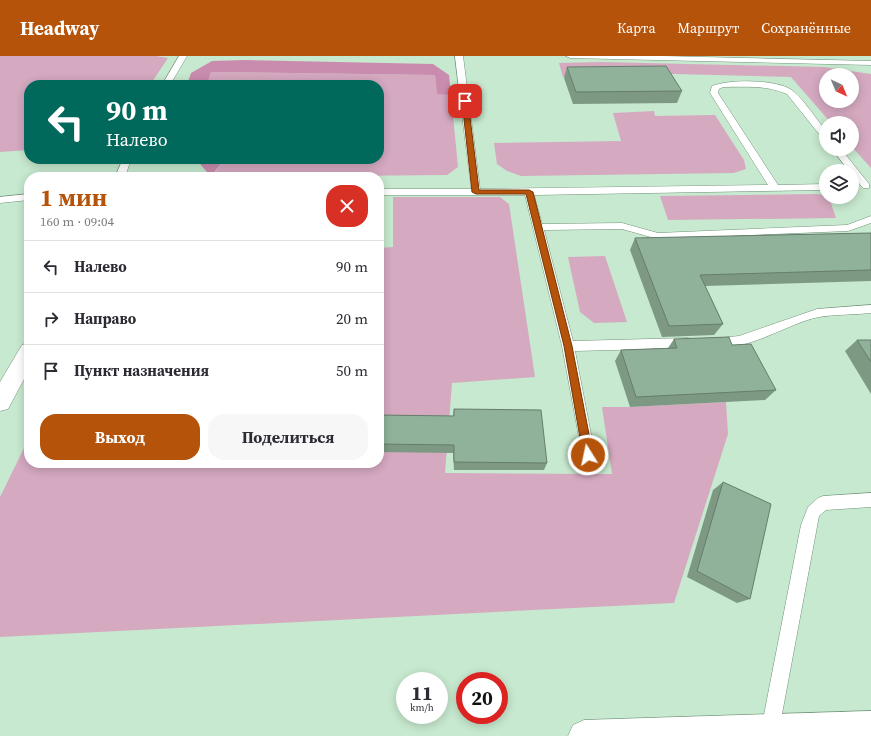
<!DOCTYPE html>
<html lang="ru">
<meta charset="utf-8">
<style>
:root{--surface:#fff;--page:#f7f7f7;--text:#2b2b33;--muted:#7c7c81;--line:#e1e1e2;--accent:#b45309}
body{margin:0;font-family:"Source Serif 4",serif;background:var(--page);color:var(--text);height:100vh;display:flex;flex-direction:column;font-size:15px;white-space:nowrap}
*{box-sizing:border-box;margin:0}
p{font-size:13px;color:var(--muted)}
.icon{flex:none;width:22px;height:22px;fill:none;stroke:currentColor;stroke-width:2;stroke-linecap:round;stroke-linejoin:round}
.map{position:relative;flex:1;overflow:hidden}
.details{position:absolute;left:24px;top:116px;width:360px;height:296px;display:flex;flex-direction:column;background:var(--surface);border-radius:16px;box-shadow:0 2px 10px #0003}
.details>*{flex:none}
.guide{position:absolute;left:24px;top:24px;width:360px;height:84px;border-radius:16px;box-shadow:0 2px 10px #0003;background:#00695c;color:#fff;overflow:hidden}
.needle{width:26px;rotate:136deg}
.buttons{position:absolute;left:819px;top:12px;display:grid;gap:8px}
.buttons a{display:grid;place-items:center;width:40px;height:40px;border-radius:50%;background:var(--surface);box-shadow:0 2px 10px #0003;font-size:20px}
.speed{position:absolute;left:396px;top:616px;display:flex;gap:8px;font-size:20px;font-weight:700;text-align:center}
.speed>*{display:grid;place-content:center;width:52px;height:52px;border-radius:50%;background:var(--surface);box-shadow:0 2px 10px #0003;line-height:1}
.speed small{font-size:10px;font-weight:400}
.speed .limit{border:6px solid #d22;background:#fff;color:#111}
.pin{position:absolute;display:grid;place-items:center;width:34px;height:34px;color:#fff;margin:-17px;border-radius:8px;box-shadow:0 2px 6px #0006}
.me{position:absolute;width:44px;margin:-22px;rotate:350deg;stroke-linejoin:round;filter:drop-shadow(0 0 3px #0008)}
.turn{display:flex;align-items:center;gap:14px;height:84px;padding:0 16px;font-size:18px}
.turn .icon{width:52px;height:52px;stroke-width:2.5}
.turn b{display:block;font-size:28px;line-height:34px}
.round{display:grid;place-items:center;flex:none;width:42px;height:42px;border-radius:16px;background:var(--page)}
.headline{display:flex;align-items:center;justify-content:space-between;height:68px;padding:0 16px}
h1{font-size:24px;font-weight:700;line-height:30px;color:var(--accent)}
.cta{display:flex;gap:8px;margin-top:auto;padding:8px 16px}
.cta a{flex:1;height:46px;border-radius:16px;background:var(--accent);color:#fff;font-size:16px;font-weight:700;line-height:46px;text-align:center}
.cta a+a{background:var(--page);color:var(--text)}
ul{padding:0;list-style:none}
li{display:flex;align-items:center;gap:12px;height:52px;padding:0 16px;border-top:1px solid var(--line)}
li div{flex:1}
li b{display:block;font-size:15px}
li em{font-style:normal}
header{display:flex;align-items:center;gap:24px;box-sizing:border-box;height:56px;padding:0 20px;background:var(--accent);color:#fff}
header strong{font-size:19px}
nav{display:flex;gap:22px;margin-inline-start:auto;font-size:14px}
.map>svg:first-child{display:block}
</style>
<header>
<strong>Headway</strong>
<nav><a>Карта</a><a>Маршрут</a><a>Сохранённые</a></nav>
</header>
<div class="map">
<svg width="871" height="680" viewBox="0 0 871 680">
<rect width="100%" height="100%" fill="#c7e9cf"/>
<!-- green -->
<g fill="#d5a9c0" fill-rule="evenodd">
<path d="M0 0H156L168 2 150 29H29V94L0 96Z"/>
<path d="M602 6 824 11 871 18V112L852 91V67H831L791 21 675 18 563 21 559 7ZM826 19H852V45H826Z"/>
<path d="M211 16 435 19 437 37 451 39 458 111 447 119 212 121 224 103H379V29H207Z"/>
<path d="M654 55 655 60 715 59 744 104 746 113 734 117 521 120 507 115 497 108 494 87 621 85 613 57Z"/>
<path d="M816 138 824 139 831 147 836 162 668 164 660 140Z"/>
<path d="M393 141H500L509 148 535 321 452 327 445 417 612 418 602 351H630L726 346 728 378 674 547 0 581V441L29 382V407H379V192L393 191Z"/>
<path d="M605 200 627 266 594 267 580 256 568 201Z"/>
</g>
<!-- forest -->
<g fill="#ca8cae">
<path d="M245 4 433 8 449 19 451 39 437 38 435 19 211 16 207 29H187L191 17 212 5Z"/>
<path d="M196 103H224L211 121Z"/>
</g>
<g fill="none" stroke-linecap="round" stroke-linejoin="round">
<defs>
<g id="service">
<path d="M179 0H187L170 29H162Z"/>
<path d="M455 0H463L480 133 768 129 710 37 712 30C729 23 779 23 793 35 805 45 816 63 826 75V84L823 83 787 38C767 29 745 31 723 31L719 33 718 37 778 129 826 128V134L534 139 542 168 622 167 658 177 847 169 871 160V167L848 175 658 183 622 173 544 174 573 285 688 282 692 284 694 287 692 290 688 292 575 295 595 399 593 403 588 405 583 403 562 290 525 139H379V133H471Z"/>
<path d="M566 0H662L871 5V9L570 2Z"/>
<path d="M832 93H841L869 128V132H863L852 119V115H849Z"/>
<path d="M123 103H131L125 121H115Z"/>
<path d="M29 138V144L0 147V141Z"/>
<path d="M871 249V257C854 259 836 258 819 261 787 267 742 300 710 289L708 286 710 283 739 280 817 253Z"/>
<path d="M871 437V451L826 454 819 460 779 674 777 680H763L761 674 801 469 808 451 818 442 823 440Z"/>
</g>
<path id="minor" d="M29 287V314L8 353 0 355V326L22 289Z"/>
<path id="secondary" d="M871 655V680H568L573 669 584 664Z"/>
</defs>
<!-- service casing -->
<use href="#service" stroke="#73937b" stroke-width="1"/>
<!-- minor casing -->
<use href="#minor" stroke="#73937b" stroke-width="1"/>
<!-- secondary casing -->
<use href="#secondary" stroke="#73937b" stroke-width="1"/>
<!-- service -->
<use href="#service" fill="#fff" fill-rule="evenodd"/>
<!-- minor -->
<use href="#minor" fill="#fff" fill-rule="evenodd"/>
<!-- secondary -->
<use href="#secondary" fill="#fff" fill-rule="evenodd"/>
</g>
<!-- wall -->
<g fill="#7d9984">
<path d="M567 11 682 35 677 47 573 48 564 22Z"/>
<path d="M871 177V225L705 230 723 268 714 279 662 281 630 194 635 182Z"/>
<path d="M674 283 732 289 776 334 765 344 630 351 615 305 621 294 668 292Z"/>
<path d="M857 284H871V338L845 295Z"/>
<path d="M454 353 547 407 544 414H454L453 397 379 396V359L453 360Z"/>
<path d="M723 426 750 543 737 547 687 521 713 434Z"/>
</g>
<!-- building -->
<g fill="#91b29a" stroke="#667d6c">
<path d="M666 10 682 35 576 36 567 11Z"/>
<path d="M871 177V214L700 219 723 268 669 270 635 182Z"/>
<path d="M729 281 732 289 751 288 776 334 636 341 621 294 677 292 674 283Z"/>
<path d="M857 284H871V306Z"/>
<path d="M454 353 541 354 547 407 454 406V389L379 388V359L454 360Z"/>
<path d="M723 426 771 448 750 543 697 515Z"/>
</g>
<!-- route -->
<path fill="#b45309" stroke="#753606" d="M465 44 468 45 479 134H529L533 136 572 290 593 399 588 404 583 399 564 290 526 138H476L472 136 462 45Z"/>
</svg>
<div class="buttons">
<a><svg class="needle" viewBox="-14 -14 28 28"><path d="M0-13l5 13h-10z" fill="#e53935"/><path d="M0 13l5-13h-10z" fill="#7c7c81"/></svg></a>
<a><svg class="icon" aria-label="sound" viewBox="0 0 24 24"><path d="M4 9h4l5-4v14l-5-4H4zM17 9q2 3 0 6"/></svg></a>
<a><svg class="icon" aria-label="layers" viewBox="0 0 24 24"><path d="M12 4l9 5-9 5-9-5zM3 14l9 5 9-5"/></svg></a>
</div>
<div class="speed"><div>11<small>km/h</small></div><div class="limit">20</div></div>
<div class="pin" style="left:465px;top:45px;background:#d93025"><svg class="icon" aria-label="arrive" viewBox="0 0 24 24"><path d="M6 21V4h12l-3 4 3 4H6"/></svg></div>
<svg class="me" style="left:588px;top:399px" viewBox="-20 -20 40 40"><circle r="17" fill="#b45309" stroke="#fff" stroke-width="3"/><path d="M0-11L8 9 0 5-8 9z" fill="#fff"/></svg>
<div class="guide">
<div class="turn"><svg class="icon" aria-label="left" viewBox="0 0 24 24"><path d="M17 20v-9H6M10 6l-5 5 5 5"/></svg><div><b>90 m</b>Налево</div></div>
</div>
<section class="details">
<div class="headline"><div><h1>1 мин</h1><p>160 m · 09:04</p></div><a class="round" style="background:#d93025;color:#fff"><svg class="icon" aria-label="close" viewBox="0 0 24 24"><path d="M6 6l12 12M18 6L6 18"/></svg></a></div>
<ul>
<li><svg class="icon" aria-label="left" viewBox="0 0 24 24"><path d="M17 20v-9H6M10 6l-5 5 5 5"/></svg><div><b>Налево</b></div><em>90 m</em></li>
<li><svg class="icon" aria-label="right" viewBox="0 0 24 24"><path d="M7 20v-9h11M14 6l5 5-5 5"/></svg><div><b>Направо</b></div><em>20 m</em></li>
<li><svg class="icon" aria-label="arrive" viewBox="0 0 24 24"><path d="M6 21V4h12l-3 4 3 4H6"/></svg><div><b>Пункт назначения</b></div><em>50 m</em></li>
</ul>
<div class="cta"><a>Выход</a><a>Поделиться</a></div>
</section>
</div>
